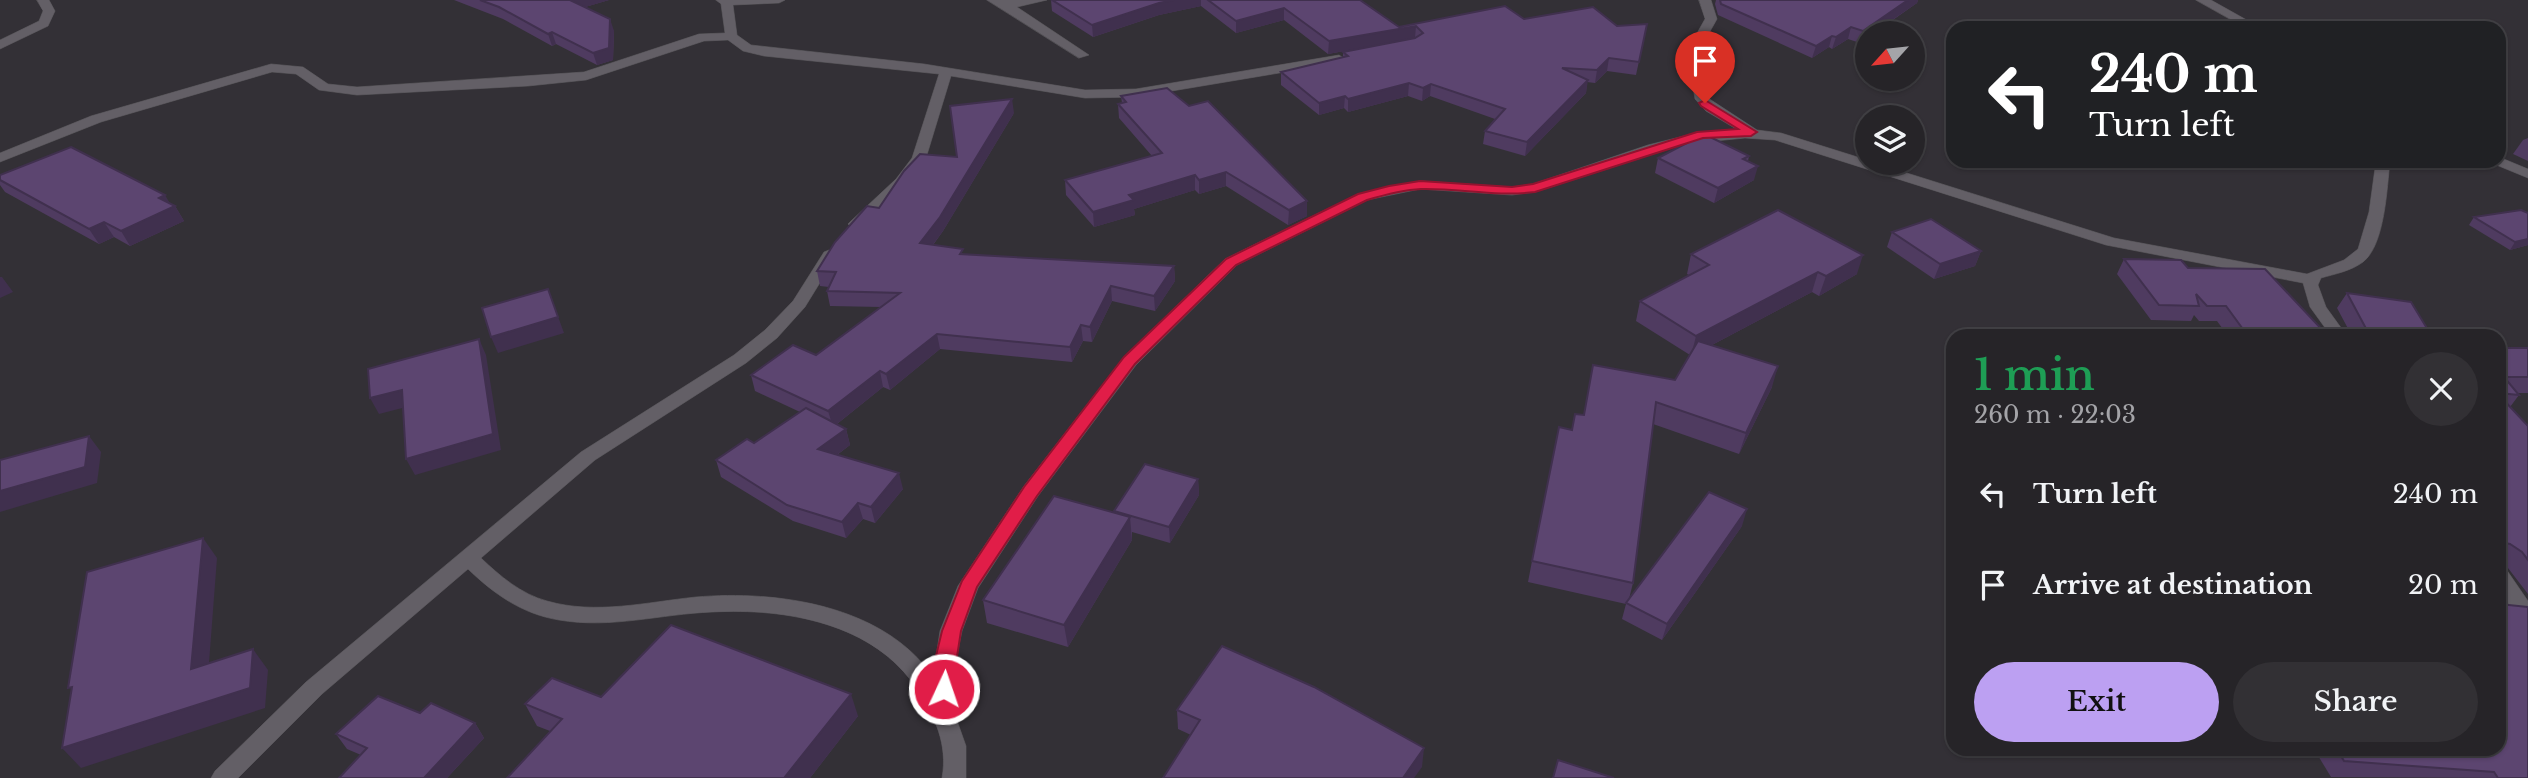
<!DOCTYPE html>
<meta charset="utf-8">
<style>
:root{--surface:#262428;--page:#323034;--text:#f1f3f6;--muted:#a4a4a8;--line:#424145;--accent:#bca0f2}
body{margin:0;font-family:"Libre Baskerville",serif;background:var(--page);color:var(--text);height:100vh;display:flex;flex-direction:column;font-size:26px;white-space:nowrap}
*{box-sizing:border-box;margin:0}
p{font-size:23px;color:var(--muted)}
.icon{flex:none;width:38px;height:38px;fill:none;stroke:currentColor;stroke-width:2;stroke-linecap:round;stroke-linejoin:round}
.map{position:relative;flex:1;overflow:hidden}
.drawer{position:absolute;left:1946px;top:329px;width:560px;height:427px;display:flex;flex-direction:column;background:var(--surface);border-radius:21px;box-shadow:0 2px 5px #0004,0 0 0 2px var(--line)}
.drawer>*{flex:none}
.top-card{position:absolute;left:1946px;top:21px;width:560px;height:147px;border-radius:21px;box-shadow:0 2px 5px #0004,0 0 0 2px var(--line);background:#202124;color:#fff;overflow:hidden}
.needle{width:46px;rotate:243deg}
.fabs{position:absolute;left:1855px;top:21px;display:grid;gap:14px}
.fabs a{display:grid;place-items:center;width:70px;height:70px;border-radius:50%;background:var(--surface);box-shadow:0 2px 5px #0004,0 0 0 2px var(--line);font-size:35px}
.pin{position:absolute;display:grid;place-items:center;width:60px;height:60px;color:#fff;margin:-72px -30px;border-radius:50% 50% 50% 0;rotate:-45deg;box-shadow:0 0 7px #0007}
.pin .icon{rotate:45deg}
.me{position:absolute;width:77px;margin:-38px;rotate:3deg;stroke-linejoin:round;filter:drop-shadow(0 0 5px #0008)}
.turn{display:flex;align-items:center;gap:24px;height:147px;padding:0 28px;font-size:32px}
.turn .icon{width:91px;height:91px;stroke-width:2.5}
.turn b{display:block;font-size:49px;line-height:60px}
.round{display:grid;place-items:center;flex:none;width:74px;height:74px;border-radius:37px;background:var(--page)}
.summary{display:flex;align-items:center;justify-content:space-between;height:119px;padding:0 28px}
h1{font-size:42px;font-weight:600;line-height:52px;color:#1e9e55}
.button{display:flex;gap:14px;margin-top:auto;padding:14px 28px}
.button a{flex:1;height:80px;border-radius:42px;background:var(--accent);color:#111;font-size:28px;font-weight:600;line-height:80px;text-align:center}
.button a+a{background:var(--page);color:var(--text)}
ul{padding:0;list-style:none}
li{display:flex;align-items:center;gap:21px;height:91px;padding:0 28px}
li div{flex:1}
li b{display:block;font-size:26px}
li em{font-style:normal}
.map>svg:first-child{display:block}
</style>
<div class="map">
<svg width="2528" height="778" viewBox="0 0 2528 778">
<rect width="100%" height="100%" fill="#333036"/>
<g fill="none" stroke-linecap="round" stroke-linejoin="round">
<defs>
<g id="minor">
<path d="M37 0H49L55 11 48 26 0 49V40L39 21 43 11Z"/>
<path d="M716 0H785L779 3 733 5 737 35 751 45 924 64 1085 90 1136 89 1339 55 1345 59 1339 63 1136 97 1085 98 951 76 926 158 906 185 861 227H851L848 224 851 221 896 179 912 158 939 74 764 56 743 51 728 40 704 41 586 80 528 86 357 95 319 90 296 74 272 72 101 122 0 162V153L91 116 271 64 303 67 328 84 357 87 584 72 699 34 725 33 721 4Z"/>
<path d="M987 0H1047L1017 7 1089 55 1079 58Z"/>
<path d="M1699 0H1711L1717 19 1699 51 1708 98 1757 130 1781 133 1867 160V163H1875L2114 238 2307 274 2344 260 2358 249 2369 212 2376 161H2390C2387 188 2385 245 2363 262 2351 271 2335 274 2321 278L2318 285 2326 307 2347 336H2331L2310 307 2303 283 2106 245 1775 140 1745 138 1684 144 1535 192 1512 195 1420 189 1367 200 1237 265 1136 365 1038 496 978 588 962 631 955 664V715L966 746V778H942C948 744 935 717 917 689 874 623 786 608 712 612 661 614 611 629 559 620 522 614 494 594 468 569L322 694 238 778H211L215 771 306 682 581 452 734 355 765 330 793 301 824 252 829 250 837 255 805 307 777 338 746 363 595 460 481 558C500 576 521 594 547 601 596 615 647 602 696 597 777 590 884 605 933 677L940 631 958 586 1024 486 1124 357 1225 259 1358 194 1420 181 1512 187 1533 184 1648 145 1684 136 1738 130 1706 111 1695 99 1687 51 1705 19Z"/>
<path d="M2196 0H2211L2261 28H2246Z"/>
<path d="M2499 157 2528 169V178L2494 164 2492 161H2499Z"/>
<path d="M2499 566 2506 569 2528 601V625L2521 623 2499 590Z"/>
</g>
</defs>
<!-- minor casing -->
<use href="#minor" stroke="#514f53" stroke-width="1"/>
<!-- minor -->
<use href="#minor" fill="#635f66" fill-rule="evenodd"/>
</g>
<!-- wall -->
<g fill="#4f3b60">
<path d="M454 0H609L585 7 614 31 613 60 597 65 556 44 552 46 503 19Z"/>
<path d="M1051 0H1360L1399 27 1524 19 1617 26 1647 24 1636 75 1607 71 1595 83 1587 82 1586 93 1525 156 1483 144 1485 131 1495 119 1430 96 1422 101 1408 96 1348 112 1344 108 1319 115 1281 85V72L1343 57V52L1415 38 1328 54 1284 20 1236 33 1201 6 1159 15 1093 37 1052 11Z"/>
<path d="M1716 0H1918L1917 3 1860 43 1848 39 1832 49 1829 47 1812 58 1718 15 1715 4Z"/>
<path d="M1121 96 1189 106 1307 201V216L1288 225 1226 186 1199 194 1195 190 1134 209 1135 215 1094 227 1066 195 1065 180 1152 156 1119 118 1118 104 1122 103Z"/>
<path d="M1014 113 943 231 933 245 964 254 1174 266 1175 281 1155 311 1112 301 1092 342 1083 341 1072 362 940 349 890 390 883 387 837 424 846 429 850 445 837 455 903 489 875 523 863 519 846 538 793 521 721 477 716 460 754 443 800 412 755 391 751 375 816 355 881 307 830 306 827 291 829 287 820 286 817 271 879 208 957 157Z"/>
<path d="M2528 138V161L2513 154 2523 140Z"/>
<path d="M1749 156 1748 161 1754 180 1714 203 1655 173 1658 158Z"/>
<path d="M0 175 175 206 184 221 130 246 114 237 99 244 5 192 0 185Z"/>
<path d="M2528 213V245L2510 250 2469 225 2474 217Z"/>
<path d="M1892 232 1981 251 1975 266 1934 279 1887 247Z"/>
<path d="M1691 254 1857 274 1819 296 1812 292 1712 345 1772 387 1739 454 1653 424 1633 583 1629 599 1742 526 1662 640 1622 619 1626 604 1528 582 1532 561 1571 430 1583 415 1675 380 1690 355 1636 321 1640 301 1689 275 1687 274Z"/>
<path d="M2124 259 2188 268 2328 336H2228L2217 321H2199L2194 315 2191 321 2151 320 2117 274Z"/>
<path d="M2347 293 2431 335 2484 336H2352L2337 308Z"/>
<path d="M2499 348H2528V393H2517L2519 395 2510 407 2528 426V594L2508 568 2499 561Z"/>
<path d="M1198 479 1199 495 1170 543 1132 532V540L1068 647 987 623 983 600 1114 513V511Z"/>
<path d="M601 697 858 716 810 778H507L550 731 537 726 525 704Z"/>
<path d="M1177 710 1422 767 1191 735 1178 729Z"/>
<path d="M420 713 475 723 484 738 447 778H339L361 755 347 749 336 734Z"/>
<path d="M2314 749H2499L2528 778 2331 777Z"/>
</g>
<!-- shaded-wall -->
<g fill="#40304e">
<path d="M568 0H609L572 11Z"/>
<path d="M1174 0H1201V6L1159 15 1093 37 1092 25 1159 3Z"/>
<path d="M1908 0H1918L1917 3 1873 33H1867V38L1860 43 1863 31Z"/>
<path d="M1284 8V20L1236 33V21Z"/>
<path d="M610 19 614 31 613 60 597 65 593 53Z"/>
<path d="M1416 26 1415 38 1328 54 1329 41Z"/>
<path d="M1851 27 1848 39 1832 49 1836 37Z"/>
<path d="M552 32 556 44 552 46 548 34Z"/>
<path d="M1832 36 1829 47 1812 58 1816 46Z"/>
<path d="M1609 58 1607 71 1595 83 1597 70Z"/>
<path d="M1588 80 1586 93 1525 156 1527 142Z"/>
<path d="M1409 83 1408 96 1348 112V99Z"/>
<path d="M1431 84 1430 96 1422 101 1423 88Z"/>
<path d="M1345 96 1344 108 1319 115V103Z"/>
<path d="M1012 99 1014 113 943 231 923 258 920 243Z"/>
<path d="M1758 166 1754 180 1714 203 1718 188Z"/>
<path d="M1226 172V186L1199 194V180Z"/>
<path d="M1195 175V190L1134 209 1135 215 1094 227 1093 212 1129 195Z"/>
<path d="M165 195 172 207 175 206 184 221 130 246 121 231 159 198Z"/>
<path d="M1307 201V216L1288 225 1289 210Z"/>
<path d="M104 222 114 237 99 244 89 229Z"/>
<path d="M2528 239V245L2510 250 2515 242Z"/>
<path d="M1981 251 1975 266 1934 279 1940 264Z"/>
<path d="M1863 255 1857 274 1819 296 1826 276Z"/>
<path d="M1174 266 1175 281 1155 311 1154 296Z"/>
<path d="M1818 272 1812 292 1691 356 1696 336Z"/>
<path d="M0 277H2L13 292 0 298Z"/>
<path d="M1111 286 1112 301 1092 342 1090 327Z"/>
<path d="M548 289 564 333 498 353 491 337Z"/>
<path d="M1081 325 1083 341 1072 362 1070 347Z"/>
<path d="M937 334 940 349 890 390 886 374Z"/>
<path d="M479 339 486 355 501 450 415 475 406 459Z"/>
<path d="M1778 366 1772 387 1739 454 1746 433Z"/>
<path d="M880 371 883 387 833 427 828 411Z"/>
<path d="M402 390 410 406 379 414 370 398Z"/>
<path d="M846 429 850 445 823 465 818 449Z"/>
<path d="M89 436 101 452 97 483 0 512V491Z"/>
<path d="M899 473 903 489 875 523 871 507Z"/>
<path d="M1198 479 1199 495 1170 543 1169 527Z"/>
<path d="M858 503 863 519 846 538 842 522Z"/>
<path d="M1747 509 1742 526 1662 640 1667 624Z"/>
<path d="M1130 517 1132 540 1068 647 1064 625Z"/>
<path d="M203 538 217 558 207 689 191 669Z"/>
<path d="M253 649 268 670 265 708 81 768 62 748Z"/>
<path d="M851 694 858 716 810 778H784Z"/>
<path d="M475 723 484 738 447 778H424Z"/>
<path d="M1424 748 1422 767 1414 778H1403Z"/>
</g>
<!-- building -->
<g fill="#5c4570" stroke="#40304e" stroke-width="2">
<path d="M480 0H570L610 19 609 48 593 53 552 32 548 34 499 7Z"/>
<path d="M1052 0H1174L1159 3 1092 25Z"/>
<path d="M1208 0H1360L1399 27 1505 6 1524 19 1593 7 1617 26 1647 24 1639 62 1609 58 1597 70 1562 68 1588 80 1527 142 1485 131 1505 109 1431 84 1423 88 1409 83 1348 99 1345 96 1319 103 1281 72 1348 56 1343 52 1415 38 1423 33 1416 26 1329 41 1284 8 1236 21Z"/>
<path d="M1720 0H1908L1863 31 1851 27 1836 37 1832 36 1816 46 1721 4Z"/>
<path d="M1167 88 1189 106 1208 101 1307 201 1289 210 1226 172 1199 180 1195 175 1129 195 1134 200 1093 212 1065 180 1162 153 1118 104 1126 102 1121 96Z"/>
<path d="M1012 99 940 217 920 243 963 249 960 254 1174 266 1154 296 1111 286 1090 327 1081 325 1070 347 937 334 886 374 880 371 828 411 751 375 793 345 816 355 900 293 827 291 836 272 817 271 835 242 867 206 879 208 904 171 920 154 957 157 950 106Z"/>
<path d="M1704 134 1749 156 1743 159 1758 166 1718 188 1658 158Z"/>
<path d="M71 147 165 195 159 198 175 206 121 231 104 222 89 229 0 180V175Z"/>
<path d="M1778 210 1863 255 1826 276 1818 272 1696 336 1640 301 1709 265 1691 254Z"/>
<path d="M2521 210 2528 213V239L2515 242 2474 217Z"/>
<path d="M1931 219 1981 251 1940 264 1892 232Z"/>
<path d="M2124 259 2181 260 2188 268 2265 269 2328 336H2248L2226 306H2207L2196 294 2199 306 2159 305Z"/>
<path d="M548 289 558 317 491 337 482 308Z"/>
<path d="M2347 293 2411 302 2431 335 2477 331 2484 336H2370Z"/>
<path d="M479 339 493 434 406 459 402 390 370 398 368 369Z"/>
<path d="M1698 341 1778 366 1746 433 1656 402 1633 583 1532 561 1559 427 1572 430 1575 414 1584 415 1593 365 1675 380Z"/>
<path d="M2499 348H2528V377H2504L2519 395 2499 393Z"/>
<path d="M2499 395 2528 426V560L2522 552 2510 544 2499 542Z"/>
<path d="M806 408 846 429 818 449 899 473 871 507 858 503 842 522 787 505 716 460 747 439 754 443Z"/>
<path d="M89 436 85 467 0 491V460Z"/>
<path d="M1145 464 1198 479 1169 527 1114 511Z"/>
<path d="M1709 492 1747 509 1667 624 1626 603Z"/>
<path d="M1054 496 1130 517 1064 625 983 600Z"/>
<path d="M203 538 191 669 253 649 250 688 62 748 72 687 68 688 87 572Z"/>
<path d="M2499 604 2528 607V778H2498L2494 772 2344 761 2337 749H2499Z"/>
<path d="M671 625 851 694 784 778H507L562 719 525 704 552 678 601 697Z"/>
<path d="M1222 646 1314 687 1424 748 1403 778H1163L1200 720 1177 710Z"/>
<path d="M378 696 420 713 431 703 475 723 424 778H339L367 748 336 734Z"/>
<path d="M1558 760 1614 778H1553Z"/>
</g>
<!-- route -->
<path fill="#e11d48" stroke="#92132f" stroke-width="2" d="M1705 100 1757 132 1751 136 1703 138 1535 192C1496 197 1459 188 1421 189 1403 190 1384 195 1367 200L1236 265 1135 364 1037 496 977 587 961 631 951 695H937L934 664 942 631 962 581 1024 487 1124 357 1226 259 1358 194 1389 186 1420 181 1512 187 1533 184 1697 132 1738 129 1701 106 1699 103Z"/>
</svg>
<div class="fabs">
<a><svg class="needle" viewBox="-14 -14 28 28"><path d="M0-13l5 13h-10z" fill="#e53935"/><path d="M0 13l5-13h-10z" fill="#a4a4a8"/></svg></a>
<a><svg class="icon" aria-label="layers" viewBox="0 0 24 24"><path d="M12 4l9 5-9 5-9-5zM3 14l9 5 9-5"/></svg></a>
</div>
<div class="pin" style="left:1705px;top:103px;background:#d93025"><svg class="icon" aria-label="arrive" viewBox="0 0 24 24"><path d="M6 21V4h12l-3 4 3 4H6"/></svg></div>
<svg class="me" style="left:944px;top:689px" viewBox="-20 -20 40 40"><circle r="17" fill="#e11d48" stroke="#fff" stroke-width="3"/><path d="M0-11L8 9 0 5-8 9z" fill="#fff"/></svg>
<div class="top-card">
<div class="turn"><svg class="icon" aria-label="left" viewBox="0 0 24 24"><path d="M17 20v-9H6M10 6l-5 5 5 5"/></svg><div><b>240 m</b>Turn left</div></div>
</div>
<section class="drawer">
<div class="summary"><div><h1>1 min</h1><p>260 m · 22:03</p></div><a class="round"><svg class="icon" aria-label="close" viewBox="0 0 24 24"><path d="M6 6l12 12M18 6L6 18"/></svg></a></div>
<ul>
<li><svg class="icon" aria-label="left" viewBox="0 0 24 24"><path d="M17 20v-9H6M10 6l-5 5 5 5"/></svg><div><b>Turn left</b></div><em>240 m</em></li>
<li><svg class="icon" aria-label="arrive" viewBox="0 0 24 24"><path d="M6 21V4h12l-3 4 3 4H6"/></svg><div><b>Arrive at destination</b></div><em>20 m</em></li>
</ul>
<div class="button"><a>Exit</a><a>Share</a></div>
</section>
</div>
